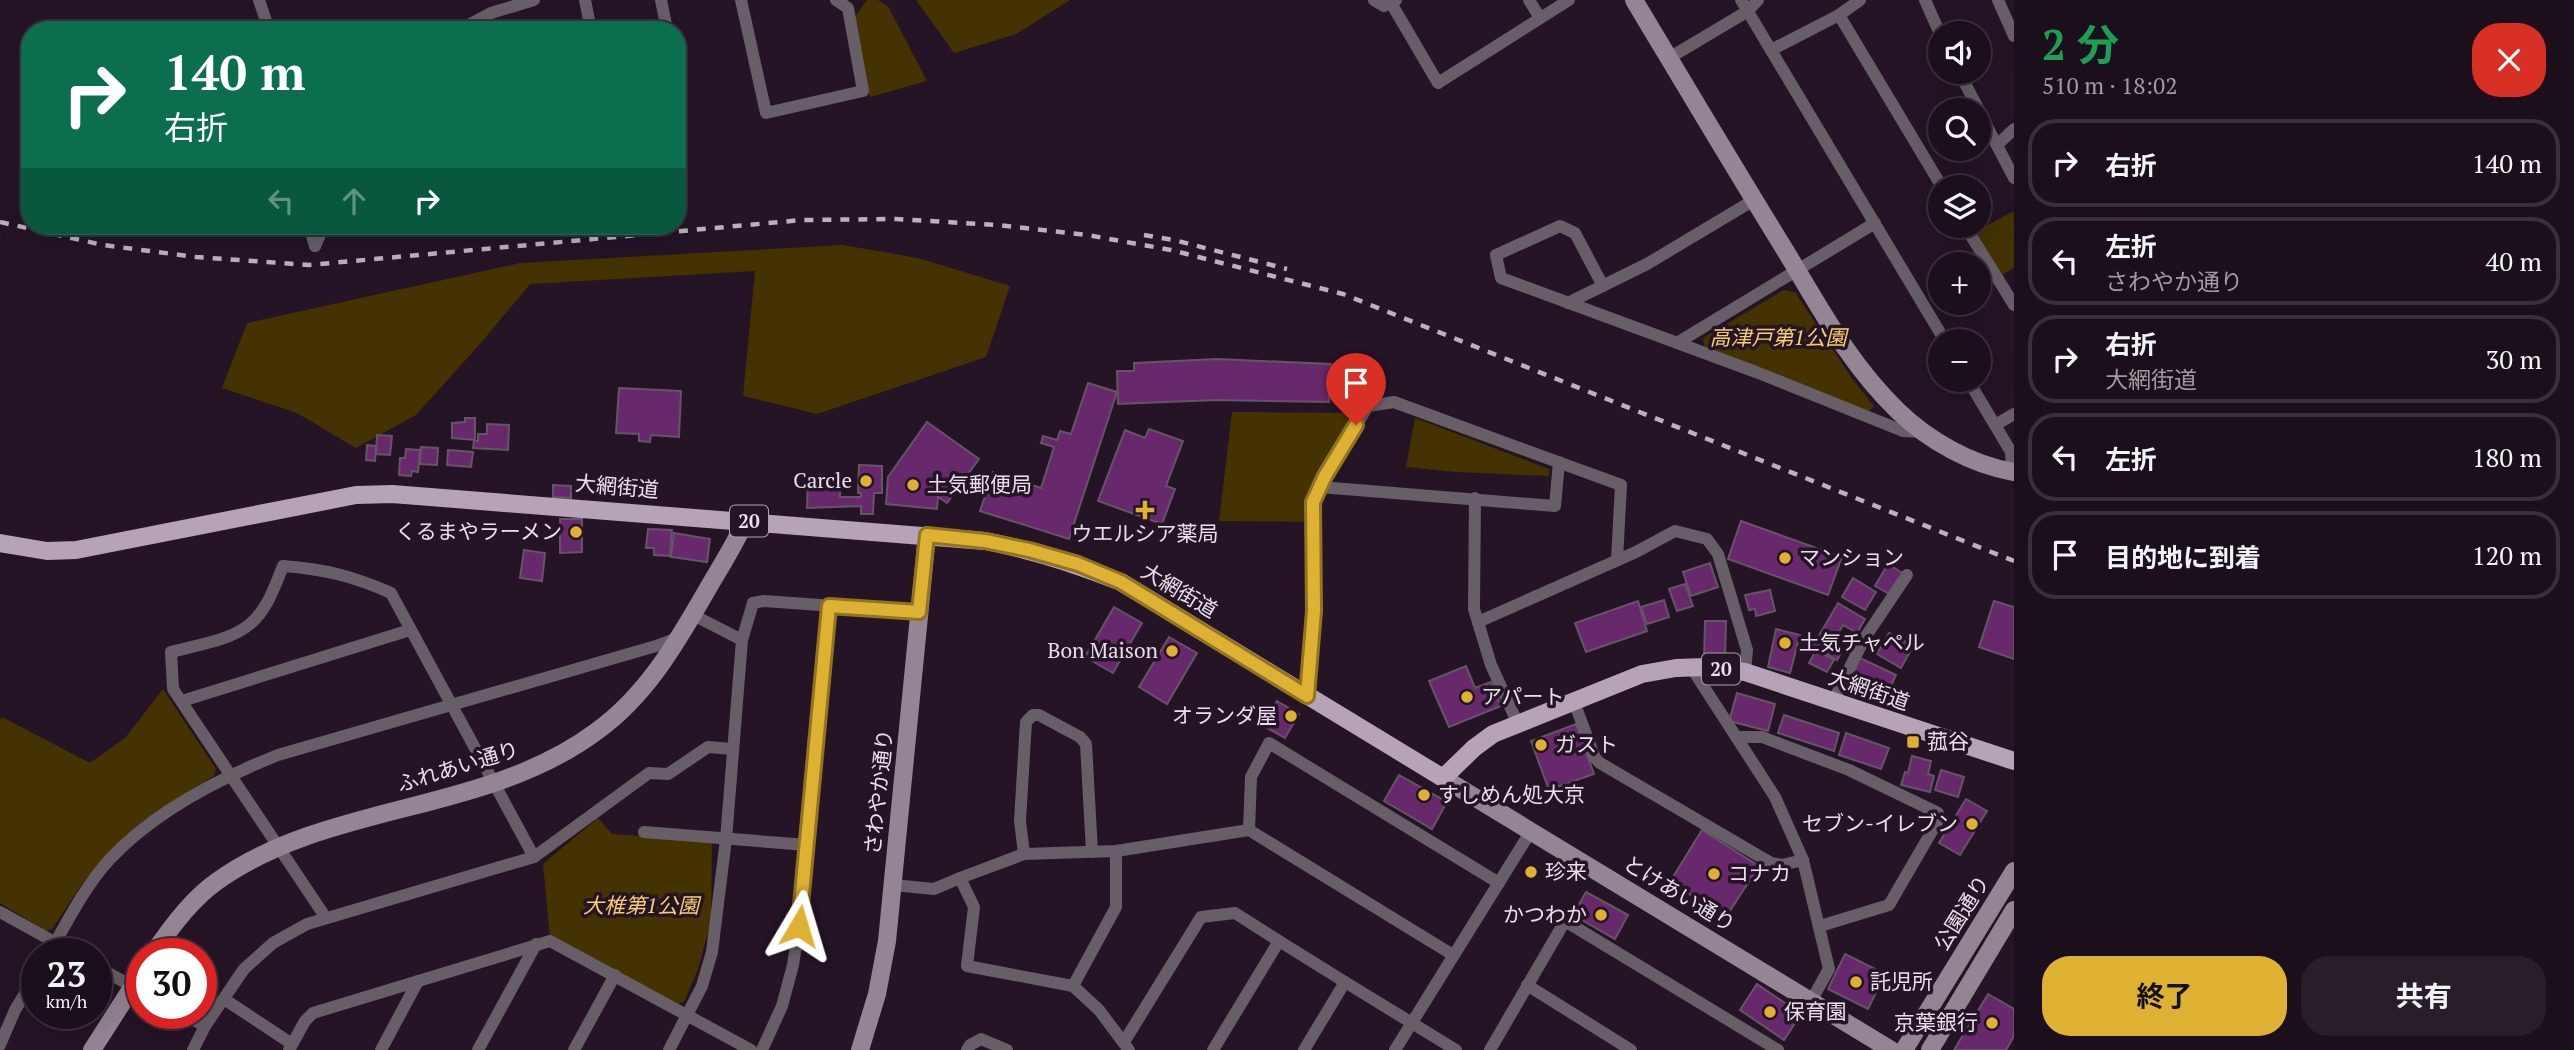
<!DOCTYPE html>
<html lang="ja">
<meta charset="utf-8">
<style>
:root{--surface:#1b0f1c;--page:#281d29;--text:#f1f3f6;--muted:#a09ca3;--line:#392f3b;--accent:#dfb133}
body{margin:0;font-family:"PT Serif","Noto Sans JP",serif;background:var(--page);color:var(--text);height:100vh;display:flex;flex-direction:column;font-size:26px;white-space:nowrap}
*{box-sizing:border-box;margin:0}
p{font-size:23px;color:var(--muted)}
.icon{flex:none;width:38px;height:38px;fill:none;stroke:currentColor;stroke-width:2;stroke-linecap:round;stroke-linejoin:round}
.map{position:relative;flex:1;overflow:hidden}
.details{display:flex;flex-direction:column;background:var(--surface);width:560px}
.details>*{flex:none}
.banner{position:absolute;left:21px;top:21px;width:665px;height:214px;border-radius:28px;box-shadow:0 7px 28px #0002,0 0 0 2px var(--line);background:#0b6e4f;color:#fff;overflow:hidden}
.controls{position:absolute;left:1928px;top:21px;display:grid;gap:14px}
.controls a{display:grid;place-items:center;width:63px;height:63px;border-radius:50%;background:var(--surface);box-shadow:0 7px 28px #0002,0 0 0 2px var(--line);font-size:35px}
.speed{position:absolute;left:21px;top:938px;display:flex;gap:14px;font-size:35px;font-weight:700;text-align:center}
.speed>*{display:grid;place-content:center;width:91px;height:91px;border-radius:50%;background:var(--surface);box-shadow:0 7px 28px #0002,0 0 0 2px var(--line);line-height:1}
.speed small{font-size:18px;font-weight:400}
.speed .limit{border:10px solid #d22;background:#fff;color:#111}
.pin{position:absolute;display:grid;place-items:center;width:60px;height:60px;color:#fff;margin:-72px -30px;border-radius:50% 50% 50% 0;rotate:-45deg;box-shadow:0 0 7px #0007}
.pin .icon{rotate:45deg}
.me{position:absolute;width:77px;margin:-38px;rotate:7deg;stroke-linejoin:round;filter:drop-shadow(0 0 5px #0008)}
.turn{display:flex;align-items:center;gap:24px;height:147px;padding:0 28px;font-size:32px}
.turn .icon{width:91px;height:91px;stroke-width:2.5}
.turn b{display:block;font-size:49px;line-height:60px}
.lanes{display:flex;align-items:center;height:66px;padding:0 28px;background:#0003;justify-content:center;gap:35px;direction:ltr}
.lanes .off{opacity:.35}
.round{display:grid;place-items:center;flex:none;width:74px;height:74px;border-radius:28px;background:var(--page)}
.head{display:flex;align-items:center;justify-content:space-between;height:119px;padding:0 28px}
h1{font-size:42px;font-weight:700;line-height:52px;color:#1e9e55}
.button{display:flex;gap:14px;margin-top:auto;padding:14px 28px}
.button a{flex:1;height:80px;border-radius:28px;background:var(--accent);color:#111;font-size:28px;font-weight:700;line-height:80px;text-align:center}
.button a+a{background:var(--page);color:var(--text)}
ul{padding:0;list-style:none}
li{display:flex;align-items:center;gap:21px;height:88px;margin:0 14px 10px;padding:0 14px;border:4px solid var(--line);border-radius:28px}
li div{flex:1}
li b{display:block;font-size:26px}
li em{font-style:normal}
main{display:flex;flex:1;min-height:0}
.map>svg:first-child{display:block}
</style>
<main>
<div class="map">
<svg width="2014" height="1050" viewBox="0 0 2014 1050">
<rect width="100%" height="100%" fill="#241426"/>
<!-- green -->
<g fill="#443200">
<path d="M867 0H878L888 6 927 81 870 97 853 19Z"/>
<path d="M916 0H1070L1016 34 954 53Z"/>
<path d="M2014 211V268L2000 276 1976 231Z"/>
<path d="M843 245 918 258 1010 286 986 357 817 414 743 396 755 271 530 284 480 344 416 415 356 448 297 413 222 388 247 323 520 263Z"/>
<path d="M1784 290 1795 292 1853 380 1874 406 1865 415 1705 351 1703 338Z"/>
<path d="M1232 412 1353 413 1310 495 1308 522 1219 521Z"/>
<path d="M1415 418 1549 469V476L1455 472 1406 467Z"/>
<path d="M163 689 216 769 214 776C170 801 129 829 95 868 79 886 66 909 52 929L46 931 0 903V720L2 717 90 763 125 738Z"/>
<path d="M598 818 612 834 712 841 711 921 698 969 684 1002 677 1004 550 938 543 864Z"/>
</g>
<!-- building -->
<g fill="#67296c" stroke="#675368" stroke-width="2">
<path d="M1217 359 1331 364 1329 402 1216 400 1118 404 1117 371H1134V363Z"/>
<path d="M1088 383 1117 392 1069 539 980 511 993 472 1041 488 1054 447 1041 443 1043 436 1057 440 1060 431 1071 434Z"/>
<path d="M619 388 681 391 679 437 651 435 650 442 639 441V434L616 433Z"/>
<path d="M465 418H475V440L452 438V423L465 422Z"/>
<path d="M927 422 979 459 947 503 938 497 937 509 886 504 888 477Z"/>
<path d="M487 424 509 425 508 450 473 448 474 441H478V434H487Z"/>
<path d="M1149 429 1183 441 1166 486 1175 489 1162 524 1098 501 1125 430 1145 438Z"/>
<path d="M377 435 392 436 390 455 376 454Z"/>
<path d="M367 445 376 446 375 461 366 460Z"/>
<path d="M421 447 438 448 437 465 420 464Z"/>
<path d="M406 449 420 450 418 472 412 471 411 476 399 475 400 458H405Z"/>
<path d="M448 450 473 452 471 467 447 465Z"/>
<path d="M859 465 882 466V493H874L873 514H861V506L807 508 808 476 840 477V497H861V493H858Z"/>
<path d="M553 485 571 486V498L553 497Z"/>
<path d="M560 519H582V552L560 553Z"/>
<path d="M1741 521 1842 557 1828 595 1728 559Z"/>
<path d="M648 529 672 530 670 556 654 555V548H646Z"/>
<path d="M674 533 710 539 707 562 671 557Z"/>
<path d="M524 550 545 553 542 581 520 578Z"/>
<path d="M1710 563 1718 587 1691 596 1683 572Z"/>
<path d="M1888 564 1904 574 1891 595 1875 586Z"/>
<path d="M1853 578 1876 592 1865 610 1842 597Z"/>
<path d="M1685 584 1693 606 1677 611 1669 589Z"/>
<path d="M1770 590 1775 611 1756 616 1755 609 1749 610 1745 595Z"/>
<path d="M1664 600 1669 617 1647 624 1641 607Z"/>
<path d="M1638 601 1647 631 1586 652 1575 623Z"/>
<path d="M1994 601 2014 607V659L1979 647Z"/>
<path d="M1838 603 1865 619 1857 633 1843 625 1833 643 1843 649 1837 660 1813 646Z"/>
<path d="M1114 607 1142 623 1113 673 1085 657Z"/>
<path d="M1705 621H1726L1725 660 1704 659Z"/>
<path d="M1776 629 1800 635 1790 673 1768 667Z"/>
<path d="M1889 633 1913 646 1901 668 1877 654Z"/>
<path d="M1169 637 1197 653 1167 704 1139 687Z"/>
<path d="M1816 650 1834 660 1827 672 1809 663Z"/>
<path d="M1860 658 1896 675 1886 696 1850 680Z"/>
<path d="M1466 666 1475 688 1491 682 1501 706 1449 727 1429 681Z"/>
<path d="M1737 693 1775 704 1768 731 1729 721Z"/>
<path d="M1277 701 1299 714 1285 738 1262 725Z"/>
<path d="M1784 715 1839 733 1834 751 1778 733Z"/>
<path d="M1576 724 1594 774 1549 790 1531 741Z"/>
<path d="M1846 733 1889 748 1881 769 1839 755Z"/>
<path d="M1912 756 1931 761 1928 774 1934 776 1930 792 1901 785 1905 772 1908 773Z"/>
<path d="M1941 770 1964 777 1958 797 1935 790Z"/>
<path d="M1399 775 1447 802 1432 829 1384 801Z"/>
<path d="M1966 799 1987 811 1960 855 1939 843Z"/>
<path d="M1702 830 1759 866 1726 917 1670 882Z"/>
<path d="M1586 892 1628 915 1615 939 1573 915Z"/>
<path d="M1845 954 1885 974 1868 1009 1828 989Z"/>
<path d="M1757 984 1801 1014 1784 1040 1740 1010Z"/>
<path d="M1988 994 2014 1009V1036L2006 1050H1954Z"/>
</g>
<g fill="none" stroke-linecap="round" stroke-linejoin="round">
<!-- street -->
<g stroke="#675e68" stroke-width="12">
<path d="M259 0 269 30"/>
<path d="M585 0 591 30"/>
<path d="M661 0 667 30"/>
<path d="M741 0 766 113 863 91 848 8 836 0"/>
<path d="M1374 0 1384 6 1391 3"/>
<path d="M1396 0 1391 3 1438 83 1569 0"/>
<path d="M1529 0 1540 18"/>
<path d="M1741 0 1945 341"/>
<path d="M1925 0 1941 36"/>
<path d="M1998 0 2014 36"/>
<path d="M1839 15 1942 187"/>
<path d="M459 30 491 13 534 0"/>
<path d="M1771 50 1839 15 1860 0"/>
<path d="M1669 58 1748 11 1758 0"/>
<path d="M1959 72 1979 110"/>
<path d="M677 82 681 99 677 100"/>
<path d="M1979 111 2014 178"/>
<path d="M1997 145 2014 129"/>
<path d="M309 226 315 246"/>
<path d="M1965 226 2014 305"/>
<path d="M315 246 324 226"/>
<path d="M1603 286 1575 233 1560 226 1496 255 1501 278 1756 372 1903 431 1923 432"/>
<path d="M1568 303 1647 264 1754 200"/>
<path d="M1677 343 1875 223"/>
<path d="M1968 380 2011 452 2012 472"/>
<path d="M1995 425 2014 414"/>
<path d="M1320 487 1555 506 1559 462"/>
<path d="M1475 498 1474 609 1491 665 1518 724"/>
<path d="M1478 622 1636 552 1675 531 1707 539 1718 554 1747 650 1745 672"/>
<path d="M742 640 753 603 764 601 919 612"/>
<path d="M1691 667 1775 797 1803 860 1829 969 1811 1001"/>
<path d="M1307 696 1314 611 1313 502 1325 476 1368 406 1394 402 1621 485 1617 560"/>
<path d="M182 701 410 630"/>
<path d="M1574 702 1595 758 1600 763 1771 863 1782 865 1803 860"/>
<path d="M1833 702 1864 639 1907 575"/>
<path d="M1736 737H1762L1849 770 1938 813 1939 819 1889 905 1820 926"/>
<path d="M1249 830 1251 777 1269 743 1499 883"/>
<path d="M644 832 807 845"/>
<path d="M1024 854 1020 821 1026 722 1033 715H1039L1080 737 1086 744 1092 852"/>
<path d="M960 878 1024 854 1116 851 1249 830 1453 955"/>
<path d="M893 885 934 889 960 878 974 907 967 966 1073 986 1099 1010 1129 1050"/>
<path d="M0 912 76 954"/>
<path d="M326 918 173 689 171 652C196 645 230 641 250 624 267 610 275 586 283 566 324 569 353 576 391 593L534 857"/>
<path d="M49 954C67 922 85 886 110 859 154 812 220 778 278 755L656 646 680 637"/>
<path d="M96 966 142 992"/>
<path d="M1345 982 1456 1050"/>
<path d="M1527 985 1631 1050"/>
<path d="M1073 986 1116 907V851"/>
<path d="M224 999 292 1044"/>
<path d="M181 1013 205 1026"/>
<path d="M1124 1042 1201 917 1235 913 1279 941"/>
<path d="M0 1045 15 1010 37 974"/>
<path d="M193 1050 205 1026 244 969 273 943 307 924 534 857 649 773 668 774 708 747 732 749"/>
<path d="M289 1050 305 1021 313 1013 550 941 751 1050"/>
<path d="M381 1050 418 981"/>
<path d="M478 1050 536 944"/>
<path d="M574 1050 615 975"/>
<path d="M669 1050 702 986 712 952 726 839 742 640 693 615"/>
<path d="M762 1050 782 1006 793 965 802 906 829 606"/>
<path d="M967 1050 970 1045 981 1039 1007 1050"/>
<path d="M1213 1050 1279 941 1345 982 1304 1050"/>
<path d="M1395 1050 1531 831"/>
<path d="M1490 1050 1565 921 1778 1050"/>
</g>
<!-- secondary -->
<g stroke="#938594" stroke-width="18">
<path d="M1634 0C1685 85 1736 171 1788 255 1821 310 1851 366 1898 411 1929 441 1972 465 2014 472"/>
<path d="M1443 778 1891 1050"/>
<path d="M153 954C170 928 191 900 216 882 329 801 485 815 597 731 647 695 677 642 707 590 720 567 735 545 745 521"/>
<path d="M92 1050 142 972"/>
<path d="M860 1050 877 994 887 941 927 535"/>
<path d="M1904 1050 2014 871"/>
<path d="M1930 1050 2014 910"/>
</g>
<!-- primary -->
<path stroke="#b6a3b7" stroke-width="18" d="M0 543 47 551 76 550 356 495 392 494 985 541C1033 550 1076 564 1121 582L1443 778 1474 748 1493 734 1642 674 1676 668 1706 667 1745 672 2014 761"/>
<!-- rail -->
<g stroke="#bdb0be" stroke-width="4.5" stroke-dasharray="9 9" stroke-linecap="butt">
<path d="M0 222 103 245 196 257 309 265 802 220 896 219 997 225 1087 235 1171 250 1343 294 2014 561"/>
<path d="M1144 235 1174 240 1287 269"/>
</g>
</g>
<g fill="none" stroke-linecap="round" stroke-linejoin="round">
<defs>
<path id="route" d="M799 926 829 606 919 612 927 535 985 541 1029 550 1078 564 1121 582 1307 696 1314 611 1313 502 1325 476 1356 425"/>
</defs>
<!-- route casing -->
<use href="#route" stroke="#917321" stroke-width="18"/>
<!-- route -->
<use href="#route" stroke="#dfb133" stroke-width="12"/>
</g>
<!-- markers -->
<g fill="#dfb133" stroke="#241426" stroke-width="2.5">
<circle cx="866" cy="481" r="7"/>
<circle cx="913" cy="485" r="7"/>
<path d="M1141.5 499.5h7v7h7v7h-7v7h-7v-7h-7v-7h7z"/>
<circle cx="576" cy="532" r="7"/>
<circle cx="1785" cy="558" r="7"/>
<circle cx="1785" cy="643" r="7"/>
<circle cx="1172" cy="651" r="7"/>
<circle cx="1467" cy="697" r="7"/>
<circle cx="1291" cy="716" r="7"/>
<rect x="1906" y="735" width="14" height="14" rx="3.5"/>
<circle cx="1541" cy="745" r="7"/>
<circle cx="1424" cy="795" r="7"/>
<circle cx="1972" cy="824" r="7"/>
<circle cx="1531" cy="872" r="7"/>
<circle cx="1714" cy="874" r="7"/>
<circle cx="1601" cy="915" r="7"/>
<circle cx="1856" cy="982" r="7"/>
<circle cx="1770" cy="1012" r="7"/>
<circle cx="1992" cy="1023" r="7"/>
</g>
<g text-anchor="middle" stroke-width="7" stroke-linejoin="round" paint-order="stroke">
<!-- shield labels -->
<g fill="#241426" stroke="#afa2b1" stroke-width="2">
<rect x="730" y="505.5" width="38" height="31" rx="5"/>
<rect x="1702" y="653.5" width="38" height="31" rx="5"/>
</g>
<g font-size="19" font-weight="bold" fill="#ebdfec">
<text x="749" y="528">20</text>
<text x="1721" y="676">20</text>
</g>
<!-- park labels -->
<g font-size="21" font-style="italic" fill="#f7ce6d" stroke="#241426">
<text x="1778" y="345">高津戸第1公園</text>
<text x="641" y="913">大椎第1公園</text>
</g>
<!-- poi labels -->
<g font-size="21" fill="#ebdfec" stroke="#241426" text-anchor="start">
<text x="852" y="488" text-anchor="end">Carcle</text>
<text x="927" y="492">土気郵便局</text>
<text x="562" y="539" text-anchor="end">くるまやラーメン</text>
<text x="1145" y="541" text-anchor="middle">ウエルシア薬局</text>
<text x="1799" y="565">マンション</text>
<text x="1799" y="650">土気チャペル</text>
<text x="1158" y="658" text-anchor="end">Bon Maison</text>
<text x="1481" y="704">アパート</text>
<text x="1277" y="723" text-anchor="end">オランダ屋</text>
<text x="1927" y="749">菰谷</text>
<text x="1555" y="752">ガスト</text>
<text x="1438" y="802">すしめん処大京</text>
<text x="1958" y="831" text-anchor="end">セブン-イレブン</text>
<text x="1545" y="879">珍来</text>
<text x="1728" y="881">コナカ</text>
<text x="1587" y="922" text-anchor="end">かつわか</text>
<text x="1870" y="989">託児所</text>
<text x="1784" y="1019">保育園</text>
<text x="1978" y="1030" text-anchor="end">京葉銀行</text>
</g>
<!-- street labels -->
<g font-size="21" fill="#ebdfec" stroke="#241426">
<text transform="translate(617 487) rotate(5)" y="7">大網街道</text>
<text transform="translate(1179 591) rotate(31)" y="7">大網街道</text>
<text transform="translate(1869 690) rotate(19)" y="7">大網街道</text>
<text transform="translate(458 767) rotate(-17)" y="7">ふれあい通り</text>
<text transform="translate(879 792) rotate(-84)" y="7">さわやか通り</text>
<text transform="translate(1679 894) rotate(31)" y="7">とけあい通り</text>
<text transform="translate(1962 913) rotate(-58)" y="7">公園通り</text>
</g>
</g>
</svg>
<div class="controls">
<a><svg class="icon" aria-label="sound" viewBox="0 0 24 24"><path d="M4 9h4l5-4v14l-5-4H4zM17 9q2 3 0 6"/></svg></a>
<a><svg class="icon" aria-label="search" viewBox="0 0 24 24"><circle cx="10" cy="10" r="6"/><path d="M15 15l6 6"/></svg></a>
<a><svg class="icon" aria-label="layers" viewBox="0 0 24 24"><path d="M12 4l9 5-9 5-9-5zM3 14l9 5 9-5"/></svg></a>
<a>+</a>
<a>−</a>
</div>
<div class="speed"><div>23<small>km/h</small></div><div class="limit">30</div></div>
<div class="pin" style="left:1356px;top:425px;background:#d93025"><svg class="icon" aria-label="arrive" viewBox="0 0 24 24"><path d="M6 21V4h12l-3 4 3 4H6"/></svg></div>
<svg class="me" style="left:799px;top:926px" viewBox="-20 -20 40 40"><path d="M0-17L14 15 0 8-14 15z" fill="#dfb133" stroke="#fff" stroke-width="4"/></svg>
<div class="banner">
<div class="turn"><svg class="icon" aria-label="right" viewBox="0 0 24 24"><path d="M7 20v-9h11M14 6l5 5-5 5"/></svg><div><b>140 m</b>右折</div></div>
<div class="lanes"><svg class="icon off" aria-label="left" viewBox="0 0 24 24"><path d="M17 20v-9H6M10 6l-5 5 5 5"/></svg><svg class="icon off" aria-label="ahead" viewBox="0 0 24 24"><path d="M12 20V5M6 11l6-6 6 6"/></svg><svg class="icon" aria-label="right" viewBox="0 0 24 24"><path d="M7 20v-9h11M14 6l5 5-5 5"/></svg></div>
</div>
</div>
<section class="details">
<div class="head"><div><h1>2 分</h1><p>510 m · 18:02</p></div><a class="round" style="background:#d93025;color:#fff"><svg class="icon" aria-label="close" viewBox="0 0 24 24"><path d="M6 6l12 12M18 6L6 18"/></svg></a></div>
<ul>
<li><svg class="icon" aria-label="right" viewBox="0 0 24 24"><path d="M7 20v-9h11M14 6l5 5-5 5"/></svg><div><b>右折</b></div><em>140 m</em></li>
<li><svg class="icon" aria-label="left" viewBox="0 0 24 24"><path d="M17 20v-9H6M10 6l-5 5 5 5"/></svg><div><b>左折</b><p>さわやか通り</p></div><em>40 m</em></li>
<li><svg class="icon" aria-label="right" viewBox="0 0 24 24"><path d="M7 20v-9h11M14 6l5 5-5 5"/></svg><div><b>右折</b><p>大網街道</p></div><em>30 m</em></li>
<li><svg class="icon" aria-label="left" viewBox="0 0 24 24"><path d="M17 20v-9H6M10 6l-5 5 5 5"/></svg><div><b>左折</b></div><em>180 m</em></li>
<li><svg class="icon" aria-label="arrive" viewBox="0 0 24 24"><path d="M6 21V4h12l-3 4 3 4H6"/></svg><div><b>目的地に到着</b></div><em>120 m</em></li>
</ul>
<div class="button"><a>終了</a><a>共有</a></div>
</section>
</main>
